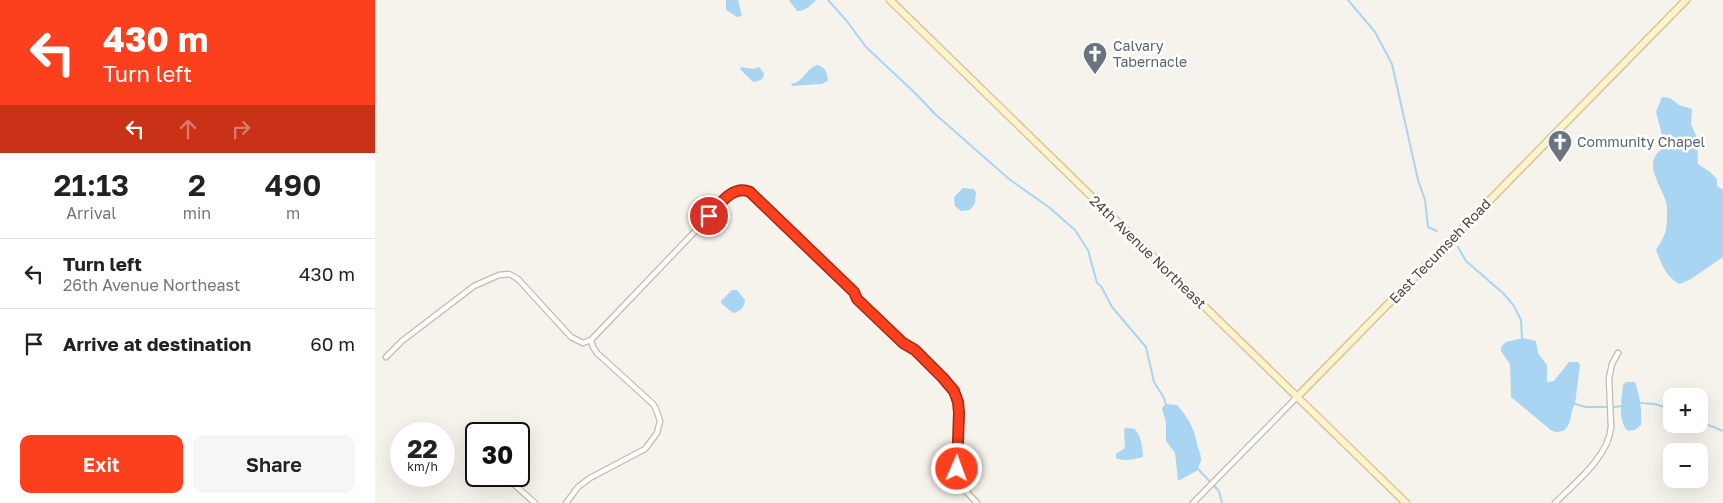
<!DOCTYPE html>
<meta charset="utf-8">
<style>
:root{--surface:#fff;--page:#f6f6f6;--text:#222;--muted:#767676;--line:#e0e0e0;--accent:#fc3f1d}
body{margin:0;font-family:"Golos Text",sans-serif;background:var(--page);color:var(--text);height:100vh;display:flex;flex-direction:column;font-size:19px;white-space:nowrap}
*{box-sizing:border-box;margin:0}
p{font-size:16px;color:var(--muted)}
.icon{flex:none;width:28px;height:28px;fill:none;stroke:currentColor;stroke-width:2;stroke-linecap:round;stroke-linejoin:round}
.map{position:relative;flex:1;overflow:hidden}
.drawer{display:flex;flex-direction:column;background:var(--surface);width:375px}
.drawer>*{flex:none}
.banner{background:#fc3f1d;color:#fff;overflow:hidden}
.buttons{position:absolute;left:1288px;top:388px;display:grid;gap:10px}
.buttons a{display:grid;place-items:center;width:45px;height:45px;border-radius:10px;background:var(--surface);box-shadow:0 5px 20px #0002;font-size:25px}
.speed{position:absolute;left:15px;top:422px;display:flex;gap:10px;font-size:25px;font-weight:700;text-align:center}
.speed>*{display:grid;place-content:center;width:65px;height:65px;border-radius:50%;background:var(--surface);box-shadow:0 5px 20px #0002;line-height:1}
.speed small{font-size:12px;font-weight:400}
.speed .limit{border:2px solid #111;border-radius:8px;background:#fff;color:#111}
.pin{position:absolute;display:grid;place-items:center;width:42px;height:42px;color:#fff;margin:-21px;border:2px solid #fff;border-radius:50%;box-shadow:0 1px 5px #0007}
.me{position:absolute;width:55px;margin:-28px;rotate:2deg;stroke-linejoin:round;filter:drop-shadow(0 0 4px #0008)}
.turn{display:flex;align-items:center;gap:18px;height:105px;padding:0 20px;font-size:22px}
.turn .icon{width:65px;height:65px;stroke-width:2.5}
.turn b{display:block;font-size:35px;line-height:42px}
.lanes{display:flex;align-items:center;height:48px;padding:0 20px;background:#0003;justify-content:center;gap:25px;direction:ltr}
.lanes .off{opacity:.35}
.eta{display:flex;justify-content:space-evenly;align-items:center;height:85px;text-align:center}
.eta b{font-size:30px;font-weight:600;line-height:35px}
.action{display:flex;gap:10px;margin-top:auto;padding:10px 20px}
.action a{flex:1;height:58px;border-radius:10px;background:var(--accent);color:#fff;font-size:20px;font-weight:600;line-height:58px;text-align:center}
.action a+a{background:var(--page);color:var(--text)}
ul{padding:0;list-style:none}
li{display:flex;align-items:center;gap:15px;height:70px;padding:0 20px;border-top:1px solid var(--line)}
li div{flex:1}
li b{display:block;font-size:19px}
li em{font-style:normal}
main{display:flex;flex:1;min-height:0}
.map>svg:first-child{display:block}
</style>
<main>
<section class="drawer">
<div class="banner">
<div class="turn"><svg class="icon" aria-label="left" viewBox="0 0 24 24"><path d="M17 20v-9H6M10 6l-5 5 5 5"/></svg><div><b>430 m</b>Turn left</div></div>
<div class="lanes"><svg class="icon" aria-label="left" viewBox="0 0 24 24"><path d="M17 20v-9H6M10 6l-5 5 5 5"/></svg><svg class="icon off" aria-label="ahead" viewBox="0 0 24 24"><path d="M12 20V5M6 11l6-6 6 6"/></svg><svg class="icon off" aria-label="right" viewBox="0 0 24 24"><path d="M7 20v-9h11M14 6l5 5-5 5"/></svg></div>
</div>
<div class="eta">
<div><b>21:13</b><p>Arrival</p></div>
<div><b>2</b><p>min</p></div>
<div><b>490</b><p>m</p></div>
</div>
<ul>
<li><svg class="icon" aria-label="left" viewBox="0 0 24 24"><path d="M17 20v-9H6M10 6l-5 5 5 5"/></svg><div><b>Turn left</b><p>26th Avenue Northeast</p></div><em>430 m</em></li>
<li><svg class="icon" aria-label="arrive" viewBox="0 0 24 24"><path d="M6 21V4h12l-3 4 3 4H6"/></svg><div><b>Arrive at destination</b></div><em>60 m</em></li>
</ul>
<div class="action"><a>Exit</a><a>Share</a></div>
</section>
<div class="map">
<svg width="1348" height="503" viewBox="0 0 1348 503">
<rect width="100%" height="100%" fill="#f6f3ec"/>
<!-- water -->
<g fill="#a9d4f2">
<path d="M351 0H363L367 16 362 17 351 10Z"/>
<path d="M414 0H441C435 6 431 11 422 11Z"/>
<path d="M443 65C451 68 452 72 453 81L446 84 417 86 416 84C431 81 429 69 443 65Z"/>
<path d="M366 67 378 69 384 67 389 73C389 80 384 81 378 82L365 69Z"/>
<path d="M1287 97 1295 98 1304 105 1317 109 1316 124 1322 138 1323 164 1335 172 1342 179V186L1348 190V257L1316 279 1305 284C1292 279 1286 263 1281 250 1284 245 1288 239 1290 233 1292 229 1293 207 1291 202 1287 186 1267 164 1286 150L1288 139 1281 112Z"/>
<path d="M588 188 598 189 601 192 600 203 595 210 586 211 580 206 579 197Z"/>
<path d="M357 290H362L370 300C370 306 365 312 358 313L346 303V301Z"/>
<path d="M1148 338 1161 341 1163 353 1172 365V382L1179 381 1194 362H1203L1205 365 1200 404C1194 413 1198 424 1188 431L1182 432 1177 431 1136 397 1135 364 1126 351V347L1131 342Z"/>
<path d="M1251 382H1260C1265 396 1267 410 1266 425L1260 430 1253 431C1242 421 1247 398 1248 385Z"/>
<path d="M791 404 802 405C813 417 819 428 822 444 823 449 826 453 826 459 826 464 823 465 823 470L805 480H803L800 453 791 441V423L787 408Z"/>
<path d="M750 428C753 428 757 428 759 429 766 433 768 451 768 457 759 459 749 462 741 458V454L750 448 749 430Z"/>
</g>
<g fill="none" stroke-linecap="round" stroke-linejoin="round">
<!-- stream -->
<g stroke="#a9d4f2" stroke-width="2">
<path d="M453 0 471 20 491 47 540 93 560 114 634 179 675 208 700 230 713 250 722 283 726 286 737 307 771 347 779 382 789 398 791 405"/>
<path d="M973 0 1000 32 1017 64 1043 180 1050 200 1053 227 1062 231"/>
<path d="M1083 247 1091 261 1129 294 1139 306 1146 320 1147 339"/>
<path d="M1265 403 1280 404 1296 409"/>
<path d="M1200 404 1211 407H1232"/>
<path d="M1239 407 1248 406"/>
<path d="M1324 421 1348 431"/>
<path d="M822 468 844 491 847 503"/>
</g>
<defs>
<g id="street">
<path d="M216 340 351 199 361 191 365 190H370L379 196 420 237 479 293 482 299 528 343 540 350 569 378 579 391 583 402 584 413 583 473 589 489 602 503"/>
<path d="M11 357 27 341 99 286 124 275 134 274 143 279 196 337 208 343 216 340 218 347 222 353 278 404 281 409 285 421 282 433 270 449 215 478 203 487 191 503"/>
<path d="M134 480 160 503"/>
<path d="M818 503 922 397"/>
<path d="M1180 503C1200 483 1234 456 1236 427L1234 378 1237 364 1243 353"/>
</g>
<g id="secondary">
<path d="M515 0 1031 503"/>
<path d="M922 397 1311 0"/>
</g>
</defs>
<!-- street casing -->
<use href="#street" stroke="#c2bbae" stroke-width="7"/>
<!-- secondary casing -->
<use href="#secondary" stroke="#d6c79b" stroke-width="9"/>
<!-- street -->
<use href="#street" stroke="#fff" stroke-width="4.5"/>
<!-- secondary -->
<use href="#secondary" stroke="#fff3cd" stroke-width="6"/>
</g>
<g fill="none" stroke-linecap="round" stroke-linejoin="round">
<defs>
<path id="route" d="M334 216C344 205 358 184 375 192L479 292 482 299 528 343 540 350 568 378 579 391 583 402 584 413 582 469"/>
</defs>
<!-- route casing -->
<use href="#route" stroke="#a42913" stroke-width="12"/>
<!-- route -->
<use href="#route" stroke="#fc3f1d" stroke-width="9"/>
</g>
<!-- icons -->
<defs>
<symbol id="church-pin" viewBox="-11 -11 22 30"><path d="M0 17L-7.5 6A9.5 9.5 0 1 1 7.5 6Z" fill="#6b7280" stroke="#fff"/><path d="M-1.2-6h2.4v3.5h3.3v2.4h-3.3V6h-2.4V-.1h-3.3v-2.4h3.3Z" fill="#fff"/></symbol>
</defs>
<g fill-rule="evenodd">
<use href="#church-pin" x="706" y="40" width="28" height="38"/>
<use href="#church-pin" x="1171" y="128" width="28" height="38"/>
</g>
<g text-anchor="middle" stroke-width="5" stroke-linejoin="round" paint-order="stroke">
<!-- worship labels -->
<g font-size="14" fill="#5b616d" stroke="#fff" text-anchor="start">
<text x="738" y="51">Calvary<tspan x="738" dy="16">Tabernacle</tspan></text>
<text x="1202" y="147">Community Chapel</text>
</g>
<!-- street labels -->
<g font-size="14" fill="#4b4439" stroke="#fff">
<text transform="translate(1065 251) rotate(-46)" y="5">East Tecumseh Road</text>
<text transform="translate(773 252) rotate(44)" y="5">24th Avenue Northeast</text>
</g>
</g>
</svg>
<div class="buttons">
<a>+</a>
<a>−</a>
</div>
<div class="speed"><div>22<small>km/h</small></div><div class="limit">30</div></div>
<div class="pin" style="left:334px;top:216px;background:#d93025"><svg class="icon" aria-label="arrive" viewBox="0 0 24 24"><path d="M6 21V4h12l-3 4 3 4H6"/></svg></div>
<svg class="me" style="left:582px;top:469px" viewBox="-20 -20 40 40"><circle r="17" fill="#fc3f1d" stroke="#fff" stroke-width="3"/><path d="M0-11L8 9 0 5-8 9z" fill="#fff"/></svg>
</div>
</main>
